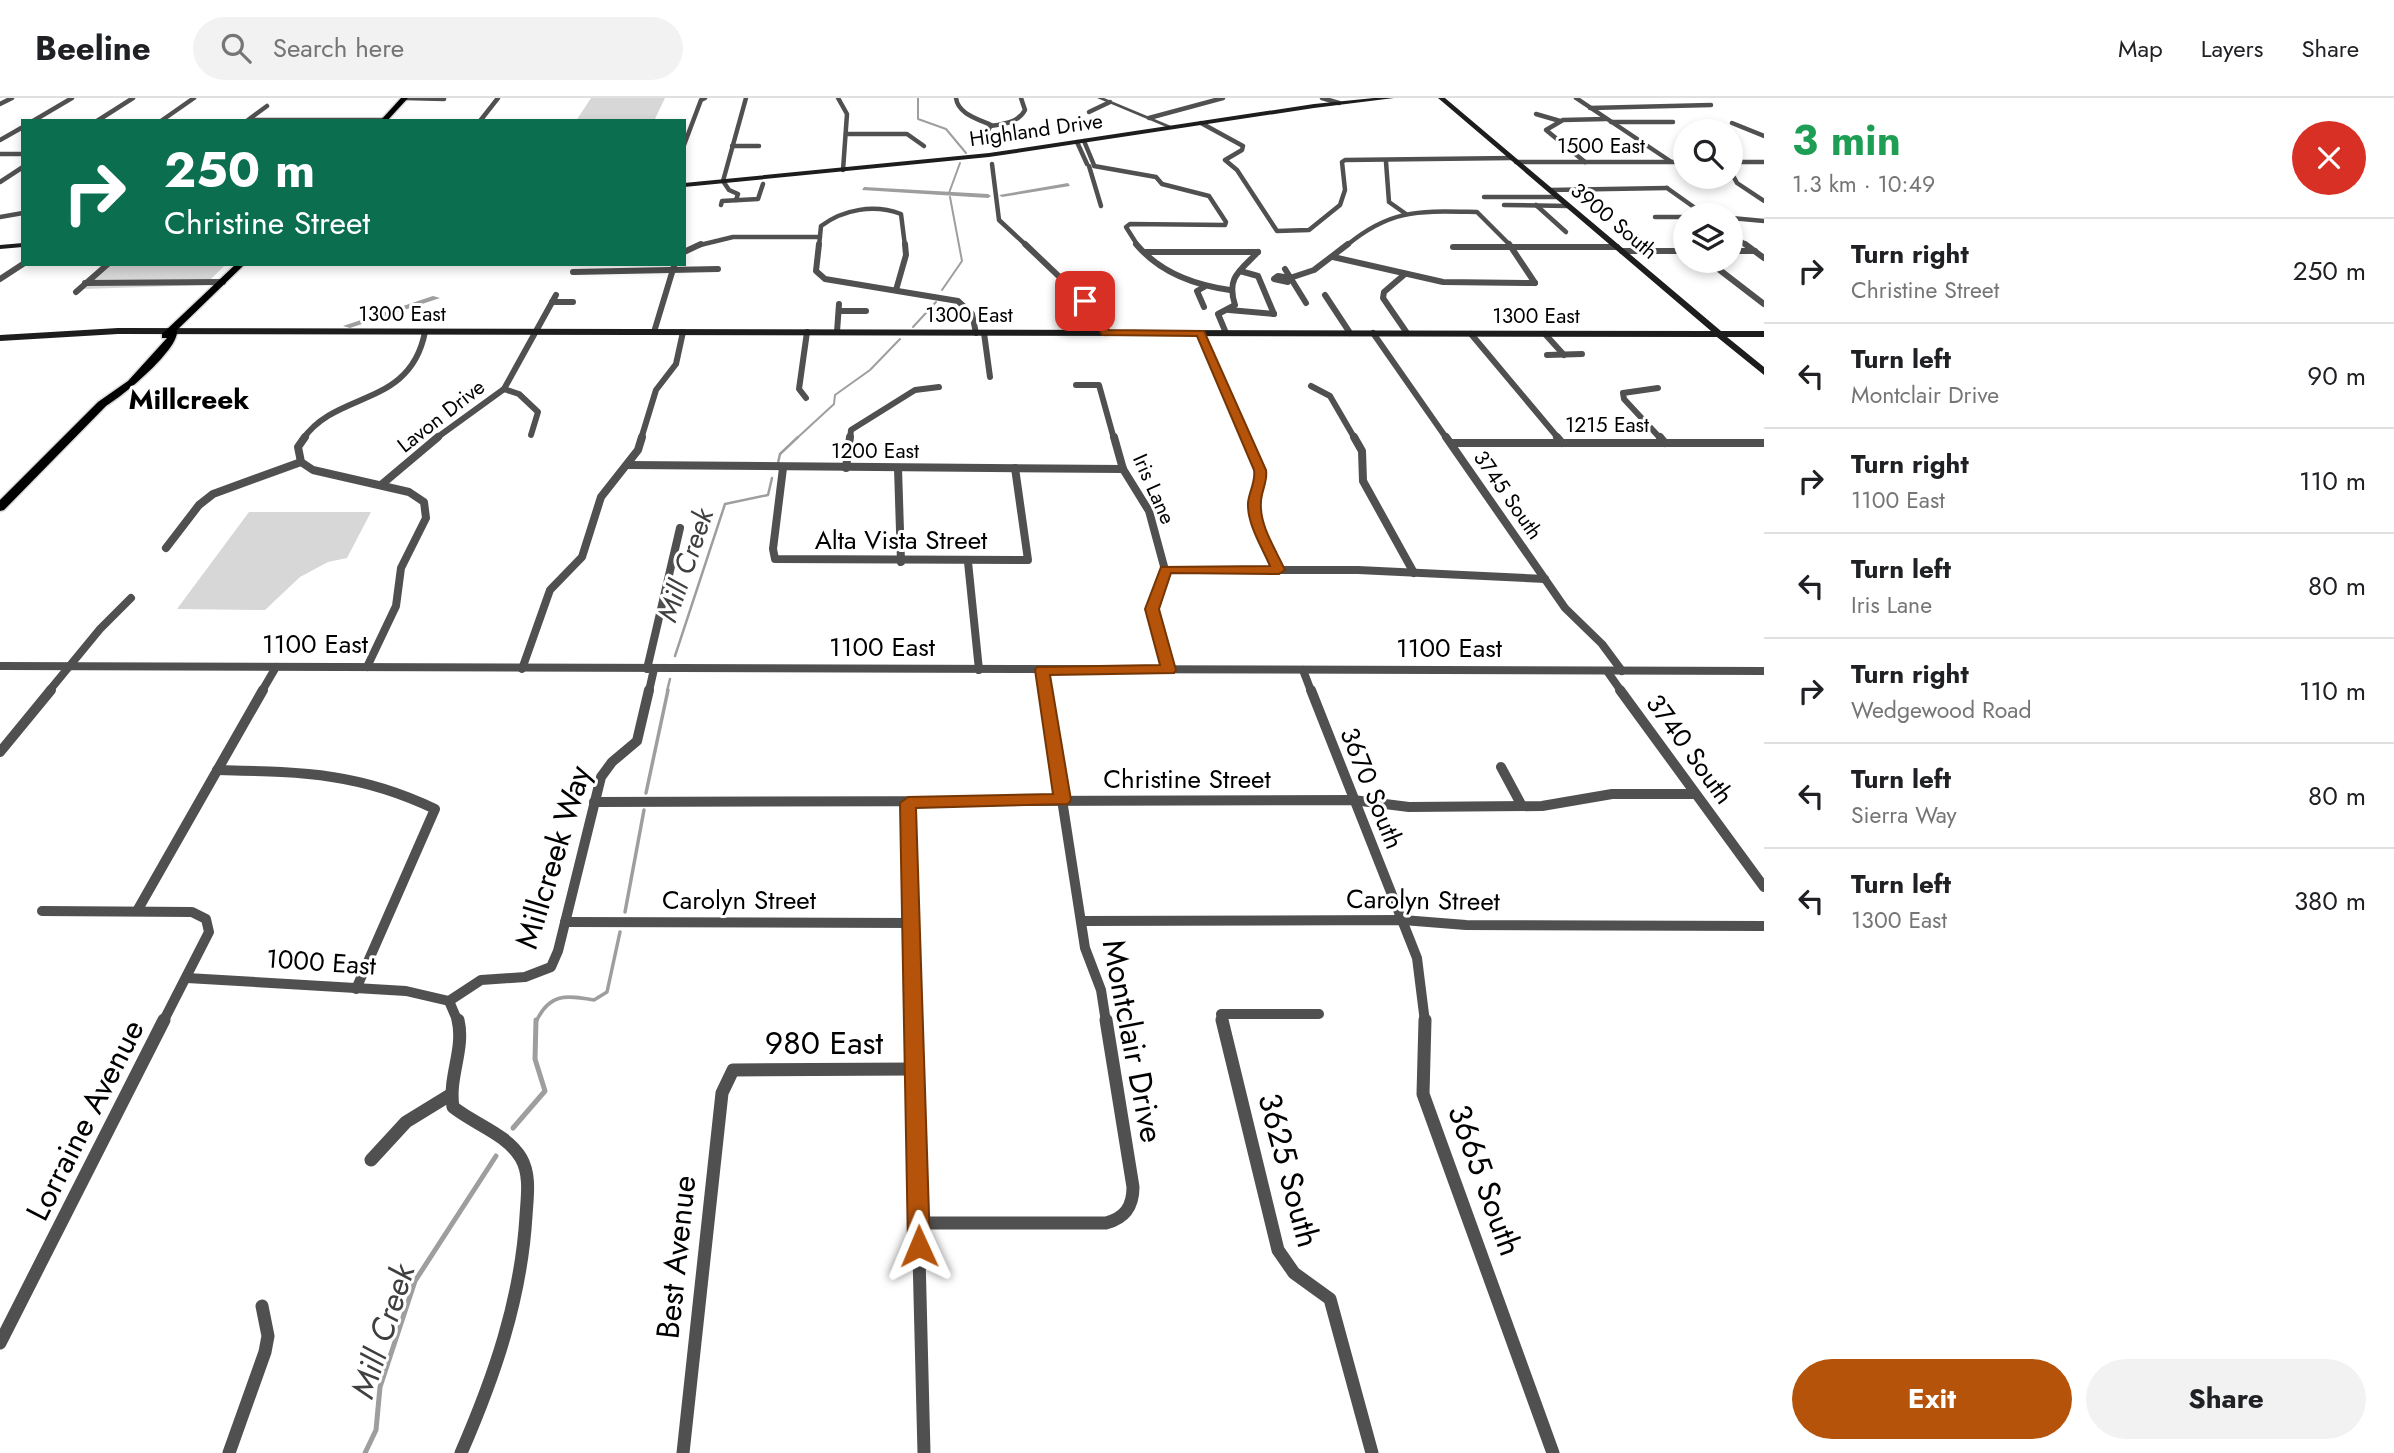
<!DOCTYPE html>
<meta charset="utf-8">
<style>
:root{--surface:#fff;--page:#f2f2f2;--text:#202124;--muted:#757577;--line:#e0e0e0;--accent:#b45309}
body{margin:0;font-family:Jost,sans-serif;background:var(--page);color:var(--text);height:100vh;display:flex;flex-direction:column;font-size:26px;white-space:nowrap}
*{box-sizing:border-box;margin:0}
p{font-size:23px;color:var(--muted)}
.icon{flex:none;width:38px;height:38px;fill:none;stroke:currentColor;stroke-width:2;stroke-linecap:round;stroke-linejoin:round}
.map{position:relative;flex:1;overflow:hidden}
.sheet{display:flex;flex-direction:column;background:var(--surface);width:630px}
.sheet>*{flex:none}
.top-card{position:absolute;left:21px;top:21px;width:665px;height:147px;border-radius:0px;box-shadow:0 4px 10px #0003;background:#0b6e4f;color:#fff;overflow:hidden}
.controls{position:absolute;left:1673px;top:21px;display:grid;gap:14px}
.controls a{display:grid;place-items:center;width:70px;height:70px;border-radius:50%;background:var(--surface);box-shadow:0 4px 10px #0003;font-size:35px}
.pin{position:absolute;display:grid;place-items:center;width:60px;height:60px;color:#fff;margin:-30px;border-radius:14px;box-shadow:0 4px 10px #0006}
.me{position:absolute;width:77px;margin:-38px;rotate:359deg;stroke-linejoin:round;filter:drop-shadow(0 0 5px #0008)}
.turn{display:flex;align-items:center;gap:24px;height:147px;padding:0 28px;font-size:32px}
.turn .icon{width:91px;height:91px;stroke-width:2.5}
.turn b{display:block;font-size:49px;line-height:60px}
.round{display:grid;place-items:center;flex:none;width:74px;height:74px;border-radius:37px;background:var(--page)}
.overview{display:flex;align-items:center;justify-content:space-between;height:119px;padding:0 28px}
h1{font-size:42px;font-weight:700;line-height:52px;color:#1e9e55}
.cta{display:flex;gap:14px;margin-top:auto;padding:14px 28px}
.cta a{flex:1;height:80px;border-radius:42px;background:var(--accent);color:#fff;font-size:28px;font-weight:700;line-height:80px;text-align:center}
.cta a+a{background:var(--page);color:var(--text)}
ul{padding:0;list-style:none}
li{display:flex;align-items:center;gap:21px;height:105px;padding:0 28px;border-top:2px solid var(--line)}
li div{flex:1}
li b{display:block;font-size:26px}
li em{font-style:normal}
header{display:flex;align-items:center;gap:42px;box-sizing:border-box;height:98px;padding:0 35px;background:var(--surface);border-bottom:2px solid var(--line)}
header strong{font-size:33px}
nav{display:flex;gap:38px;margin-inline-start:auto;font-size:24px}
.search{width:490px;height:63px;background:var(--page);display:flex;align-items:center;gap:18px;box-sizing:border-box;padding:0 24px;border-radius:38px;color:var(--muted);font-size:26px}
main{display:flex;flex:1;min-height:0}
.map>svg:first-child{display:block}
</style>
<header>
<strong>Beeline</strong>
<div class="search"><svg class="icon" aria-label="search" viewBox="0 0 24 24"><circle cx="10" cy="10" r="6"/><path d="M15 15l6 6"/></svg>Search here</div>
<nav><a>Map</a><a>Layers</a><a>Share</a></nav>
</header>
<main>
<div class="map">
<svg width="1764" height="1355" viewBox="0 0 1764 1355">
<rect width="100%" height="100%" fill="#fff"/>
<!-- green -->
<g fill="#d7d7d7">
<path d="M591 0H665L654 23H576Z"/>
<path d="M113 166H226L205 187 84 191Z"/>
<path d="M249 414H371L347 460 328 464 300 479 265 512 177 511Z"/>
</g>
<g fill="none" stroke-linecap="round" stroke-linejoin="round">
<!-- stream-far3 -->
<g stroke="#9e9e9e" stroke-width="2">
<path d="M918 0V21L946 31 966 55"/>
<path d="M949 95 960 65"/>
<path d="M942 192 962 163 950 99"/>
<path d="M913 229 936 204"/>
<path d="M796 341 834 306 835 297 870 272 900 241"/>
</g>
<!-- stream-far2 -->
<g stroke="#9e9e9e" stroke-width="2.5">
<path d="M778 365 780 356 798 339"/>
<path d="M675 558 725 406 768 397 772 380"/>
<path d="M667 593 670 581"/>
</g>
<!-- stream-far1 -->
<g stroke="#9e9e9e" stroke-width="3.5">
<path d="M646 695 668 592"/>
<path d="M625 814 644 712"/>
<path d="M536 924C549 895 566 897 594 902L607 894 620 834"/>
</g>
<!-- stream -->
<g stroke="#9e9e9e" stroke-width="5">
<path d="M513 1030 545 993 535 961 536 922"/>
<path d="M365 1355 376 1332 380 1289 415 1183 496 1058"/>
</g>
<!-- canal -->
<g fill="#9e9e9e" fill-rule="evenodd">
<path d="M1068 85 1070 88 1002 99 999 97Z"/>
<path d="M864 89 988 96 991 98 988 100 862 92Z"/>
<path d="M433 198 440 200 350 230 343 228Z"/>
</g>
<defs>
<g id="primary">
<path d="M401 0H408L387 23H380Z"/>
<path d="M236 166H245L177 232C180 251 123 298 106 308L4 412 0 413V402L98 304 128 283 167 240H162V236Z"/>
</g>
</defs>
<!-- primary casing -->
<use href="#primary" stroke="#dbdbdb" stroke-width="3"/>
<!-- minor-far4 -->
<g stroke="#505050" stroke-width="4.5">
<path d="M405 0 444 1"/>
<path d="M838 0 847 16 843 72"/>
<path d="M956 0C958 16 978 21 991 27L985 38"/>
<path d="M1322 0 1339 5"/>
<path d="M1576 0 1670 63"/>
<path d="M0 6 12 0"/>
<path d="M1590 10 1711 7"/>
<path d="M1089 14 1110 4"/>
<path d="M1536 16 1560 23"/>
<path d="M1149 20 1223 0"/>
<path d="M248 22 267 8"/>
<path d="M249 22H384"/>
<path d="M33 23 72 0"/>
<path d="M97 23 133 0"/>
<path d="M161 23 194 0"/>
<path d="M480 23 498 0"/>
<path d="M1611 24H1673"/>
<path d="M1201 25 1243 48 1242 52 1225 62 1237 72 1277 133 1309 132 1340 107 1345 92 1342 64 1345 62 1512 60"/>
<path d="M1732 25 1764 38"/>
<path d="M991 28C1004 26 1019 24 1025 12L1021 0"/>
<path d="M846 36H907L924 48"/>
<path d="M0 42 23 29"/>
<path d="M1084 43 1094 67"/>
<path d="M1077 44 1087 66"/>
<path d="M684 47 701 2 705 0"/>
<path d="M732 48H759"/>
<path d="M0 56H23"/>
<path d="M1386 64 1389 104 1406 116"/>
<path d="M1516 64H1685"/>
<path d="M1585 64 1546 32 1563 22 1606 21"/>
<path d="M1731 64H1764"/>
<path d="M992 66 999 122 1027 148"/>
<path d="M1089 68 1101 108"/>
<path d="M1094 68 1156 79 1162 86 1209 98 1226 124 1225 127 1130 126 1126 129 1138 148"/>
<path d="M1731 74 1737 85 1764 103"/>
<path d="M0 84 23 69"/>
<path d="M1667 90 1705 117"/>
<path d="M1550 92 1667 90"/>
<path d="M1484 99H1558"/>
<path d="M736 102 738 96 729 92 723 83 746 0"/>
<path d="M721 107 722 103 758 101 763 86"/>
<path d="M1504 107 1568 108"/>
<path d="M1536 107 1566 134"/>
<path d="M0 119 23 115"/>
<path d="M1655 119H1685"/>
<path d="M1731 120 1764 123"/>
<path d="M1731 136 1748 148"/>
<path d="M696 148 733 139H820"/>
<path d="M819 148 821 128C844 111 874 106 901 116L905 148"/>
<path d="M1346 148C1391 110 1421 113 1477 114L1511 148"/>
</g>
<!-- minor-far3 -->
<g stroke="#505050" stroke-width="6">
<path d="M819 146 816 173 825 181 958 203 972 216 976 235"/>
<path d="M1025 146 1091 209 1106 235"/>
<path d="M1136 146C1160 175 1194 187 1230 192"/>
<path d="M1509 146 1535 185"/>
<path d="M1745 146 1764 160"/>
<path d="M1453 149H1617"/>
<path d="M1622 153H1685"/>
<path d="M1731 153H1755"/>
<path d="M684 154 701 146"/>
<path d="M1145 154H1258"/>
<path d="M1333 159 1443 184 1535 185"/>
<path d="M1708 163 1764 206"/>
<path d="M1285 171 1306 205"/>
<path d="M1240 173 1258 178 1274 216"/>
<path d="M573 174 718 171"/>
<path d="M1405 176 1384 194 1383 200 1407 235"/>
<path d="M1278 178 1290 180 1288 184 1274 181Z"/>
<path d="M1290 180 1314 172 1348 146"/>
<path d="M0 181 23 166"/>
<path d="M85 185 223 184"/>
<path d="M1204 189 1197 193 1204 209"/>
<path d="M896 192 906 157 905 146"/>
<path d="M76 194 108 166"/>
<path d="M1325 197 1350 235"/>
<path d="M552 204H573"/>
<path d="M1229 212 1274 216"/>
<path d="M839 213H866"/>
<path d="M654 234 674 168"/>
<path d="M837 234 839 206"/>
<path d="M984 235 990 279"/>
<path d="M1200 235 1246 341"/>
<path d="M1226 235 1218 216 1235 207C1226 179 1240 173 1258 154"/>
<path d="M1373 235 1447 341"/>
<path d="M1471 236 1559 341"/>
<path d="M1545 236 1564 257"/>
<path d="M1547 257 1582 256"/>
<path d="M1076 287H1099L1114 341"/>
<path d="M1311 288 1330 298 1355 341"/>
<path d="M1658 290 1623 295 1624 301 1661 341"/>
<path d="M504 291 519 296 538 314 531 337"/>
<path d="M806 300 799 291 807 234"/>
<path d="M303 341C337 292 410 310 425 234"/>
<path d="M435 341 504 291 556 197"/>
<path d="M641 341 656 292 676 266 683 234"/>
<path d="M850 341 851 332 915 292 939 289"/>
</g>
<!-- minor-far2 -->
<g stroke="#505050" stroke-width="8">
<path d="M305 339 298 349 301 364 313 372 409 394 424 404 426 420 401 470 396 508 367 569"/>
<path d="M1114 339 1123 371 1149 413 1165 472 1152 511 1169 572"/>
<path d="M1246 339 1260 372 1255 418 1279 472"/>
<path d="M1354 339 1362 353 1363 383 1414 475"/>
<path d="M1446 339 1565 510 1602 546 1622 573"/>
<path d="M1557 339 1562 345"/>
<path d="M1660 339 1665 345"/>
<path d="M1451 345H1764"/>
<path d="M628 367 1123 371"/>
<path d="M783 370 773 451 775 461 1028 462 1015 370"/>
<path d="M846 370 850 339"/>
<path d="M898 370 901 464"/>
<path d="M381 387 438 339"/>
<path d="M166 450 199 407 213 396 301 364"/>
<path d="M968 464 979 572"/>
<path d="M1165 472H1358L1545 481"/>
<path d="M522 571 550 492 582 459 601 399 638 352 642 339"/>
<path d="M647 571 680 430"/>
<path d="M1042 572 1045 593"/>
<path d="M1303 572 1311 593"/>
<path d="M1607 573 1621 593"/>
<path d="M49 593 100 531 131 500"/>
<path d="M262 593 276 569"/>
<path d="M649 593 654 571"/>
</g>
<!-- minor-far1 -->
<g stroke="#505050" stroke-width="10">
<path d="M1045 592 1085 850 1101 892 1106 924"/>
<path d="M1311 592 1417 860 1425 924"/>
<path d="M1620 592 1764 789"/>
<path d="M0 654 51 592"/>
<path d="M1501 669 1522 708"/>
<path d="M217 672C300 674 358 674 435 711L356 891"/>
<path d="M594 704 1353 702 1409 709 1542 708 1612 696H1694"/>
<path d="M908 705 913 924"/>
<path d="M42 813 192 814 206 821 209 834 163 924"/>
<path d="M137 813 263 592"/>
<path d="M1081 823 1403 822 1466 827 1764 828"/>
<path d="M565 824 912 825"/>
<path d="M187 880 406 893 449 903"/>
<path d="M449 903 458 924"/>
<path d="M449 903 481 882 525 879 551 869 558 853 601 679 612 664 637 643 649 592"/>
<path d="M1223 924 1221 916H1319"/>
</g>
<!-- minor -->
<g stroke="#505050" stroke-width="13">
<path d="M458 922C465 951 448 979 453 1009 474 1026 507 1036 521 1060 531 1077 527 1100 526 1118 521 1202 494 1279 461 1355"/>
<path d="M913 922 924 1355"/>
<path d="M1222 922 1278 1152 1294 1175 1330 1201 1372 1355"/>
<path d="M1425 922 1423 996 1553 1355"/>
<path d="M371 1062 406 1024 450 997"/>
<path d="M918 1125H1106C1125 1120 1133 1109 1133 1089L1106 922"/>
<path d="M0 1245 164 922"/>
<path d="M229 1355 265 1254 268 1238 262 1208"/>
<path d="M683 1355 722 995 733 972 915 971"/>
</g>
<!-- tertiary -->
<g fill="#505050" fill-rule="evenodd">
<path d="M1097 0H1104L1176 30 1171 31Z"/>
<path d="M0 564 1764 569V577L0 572Z"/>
</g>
<!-- secondary -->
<g fill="#1d1d1d" fill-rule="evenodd">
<path d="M1374 0H1394L1314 10 989 59 684 89V85L989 55 1314 6Z"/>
<path d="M1438 0H1445L1721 233H1764V239H1727L1764 269V277L1717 239 118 236 0 243V237L118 230 1711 233Z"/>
<path d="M23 145V149L0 151V147Z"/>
</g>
<!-- primary -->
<use href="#primary" fill="#000" fill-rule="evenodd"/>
</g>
<!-- route -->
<path fill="#b45309" stroke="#753606" stroke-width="2" d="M1082 201H1088L1109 232 1204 233 1266 372C1268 384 1261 393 1261 404 1259 427 1276 452 1285 472L1279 476 1171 475 1159 511 1176 572 1174 575 1050 577 1071 702 1068 706 916 710 930 1148 927 1156 919 1159 911 1156 908 1148 900 705 908 699 1053 696 1035 572 1037 569 1160 567 1145 511 1161 469 1270 468C1262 449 1247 426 1248 405 1249 393 1256 384 1254 372L1197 238 1102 237Z"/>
<g text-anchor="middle" stroke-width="6" stroke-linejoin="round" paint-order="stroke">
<!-- far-street labels -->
<g font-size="21" fill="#000" stroke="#fff">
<text transform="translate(1036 32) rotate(-8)" y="7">Highland Drive</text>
<text x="1601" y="55">1500 East</text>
<text transform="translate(1614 123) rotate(40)" y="7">3900 South</text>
<text x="402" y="223">1300 East</text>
<text x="969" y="224">1300 East</text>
<text x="1536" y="225">1300 East</text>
<text transform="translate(441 318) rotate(-38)" y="7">Lavon Drive</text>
<text x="1607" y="334">1215 East</text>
<text x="875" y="360">1200 East</text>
<text transform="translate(1154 391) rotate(66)" y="7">Iris Lane</text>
<text transform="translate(1508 397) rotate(55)" y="7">3745 South</text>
</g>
<!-- street labels -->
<g font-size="26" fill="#000" stroke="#fff">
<text x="901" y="451">Alta Vista Street</text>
<text x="315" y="555">1100 East</text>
<text x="882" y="558">1100 East</text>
<text x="1449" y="559">1100 East</text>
<text transform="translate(1690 651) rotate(54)" y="9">3740 South</text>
<text x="1187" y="690">Christine Street</text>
<text transform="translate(1372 690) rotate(68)" y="9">3670 South</text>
<text x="739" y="811">Carolyn Street</text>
<text transform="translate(1423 802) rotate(1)" y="9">Carolyn Street</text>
<text transform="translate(321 864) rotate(4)" y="9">1000 East</text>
</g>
<!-- far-district labels -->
<g font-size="28" font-weight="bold" fill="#000" stroke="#fff">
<text x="189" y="311">Millcreek</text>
</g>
<!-- water labels -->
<g font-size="28" font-style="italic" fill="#3f3f3f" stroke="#fff">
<text transform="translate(685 467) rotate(-71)" y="10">Mill Creek</text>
</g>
<!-- near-street labels -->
<g font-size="32" fill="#000" stroke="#fff">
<text transform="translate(553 759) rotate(-73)" y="11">Millcreek Way</text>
<text transform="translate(1133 943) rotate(79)" y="11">Montclair Drive</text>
<text x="824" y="956">980 East</text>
<text transform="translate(85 1022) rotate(-63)" y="11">Lorraine Avenue</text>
<text transform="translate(1289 1072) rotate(75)" y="11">3625 South</text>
<text transform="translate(1485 1082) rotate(70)" y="11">3665 South</text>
<text transform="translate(676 1159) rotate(-84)" y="11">Best Avenue</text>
</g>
<!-- near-water labels -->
<g font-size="33" font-style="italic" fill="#3f3f3f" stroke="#fff">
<text transform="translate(382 1233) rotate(-72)" y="12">Mill Creek</text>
</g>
</g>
</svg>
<div class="controls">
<a><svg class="icon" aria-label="search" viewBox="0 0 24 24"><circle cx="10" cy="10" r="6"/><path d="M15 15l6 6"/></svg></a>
<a><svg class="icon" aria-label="layers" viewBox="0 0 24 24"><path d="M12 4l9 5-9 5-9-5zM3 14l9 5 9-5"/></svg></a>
</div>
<div class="pin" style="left:1085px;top:203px;background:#d93025"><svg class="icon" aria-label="arrive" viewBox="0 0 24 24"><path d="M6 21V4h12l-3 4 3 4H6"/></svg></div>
<svg class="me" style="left:919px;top:1148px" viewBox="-20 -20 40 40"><path d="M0-17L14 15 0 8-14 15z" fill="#b45309" stroke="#fff" stroke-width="4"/></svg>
<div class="top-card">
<div class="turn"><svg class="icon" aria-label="right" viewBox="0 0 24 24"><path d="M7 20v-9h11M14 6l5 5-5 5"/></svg><div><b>250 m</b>Christine Street</div></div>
</div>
</div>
<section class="sheet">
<div class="overview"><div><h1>3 min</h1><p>1.3 km · 10:49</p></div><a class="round" style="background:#d93025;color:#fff"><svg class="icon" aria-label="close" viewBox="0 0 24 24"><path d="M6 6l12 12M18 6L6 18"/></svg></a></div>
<ul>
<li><svg class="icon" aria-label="right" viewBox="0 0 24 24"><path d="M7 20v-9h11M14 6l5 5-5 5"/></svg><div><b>Turn right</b><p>Christine Street</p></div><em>250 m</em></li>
<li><svg class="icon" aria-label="left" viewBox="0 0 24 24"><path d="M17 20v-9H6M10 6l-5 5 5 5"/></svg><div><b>Turn left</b><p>Montclair Drive</p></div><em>90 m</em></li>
<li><svg class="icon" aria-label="right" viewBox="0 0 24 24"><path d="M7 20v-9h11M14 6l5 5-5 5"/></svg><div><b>Turn right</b><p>1100 East</p></div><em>110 m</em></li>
<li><svg class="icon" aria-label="left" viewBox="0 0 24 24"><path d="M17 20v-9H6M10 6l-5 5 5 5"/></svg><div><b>Turn left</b><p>Iris Lane</p></div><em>80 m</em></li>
<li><svg class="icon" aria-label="right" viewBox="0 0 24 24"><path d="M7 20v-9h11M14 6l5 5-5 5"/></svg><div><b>Turn right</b><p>Wedgewood Road</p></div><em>110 m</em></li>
<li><svg class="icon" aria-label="left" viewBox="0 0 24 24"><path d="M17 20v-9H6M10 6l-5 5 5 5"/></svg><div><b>Turn left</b><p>Sierra Way</p></div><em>80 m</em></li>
<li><svg class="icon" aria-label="left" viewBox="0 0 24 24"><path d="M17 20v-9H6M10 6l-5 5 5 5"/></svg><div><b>Turn left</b><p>1300 East</p></div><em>380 m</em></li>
</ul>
<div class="cta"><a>Exit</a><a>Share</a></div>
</section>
</main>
